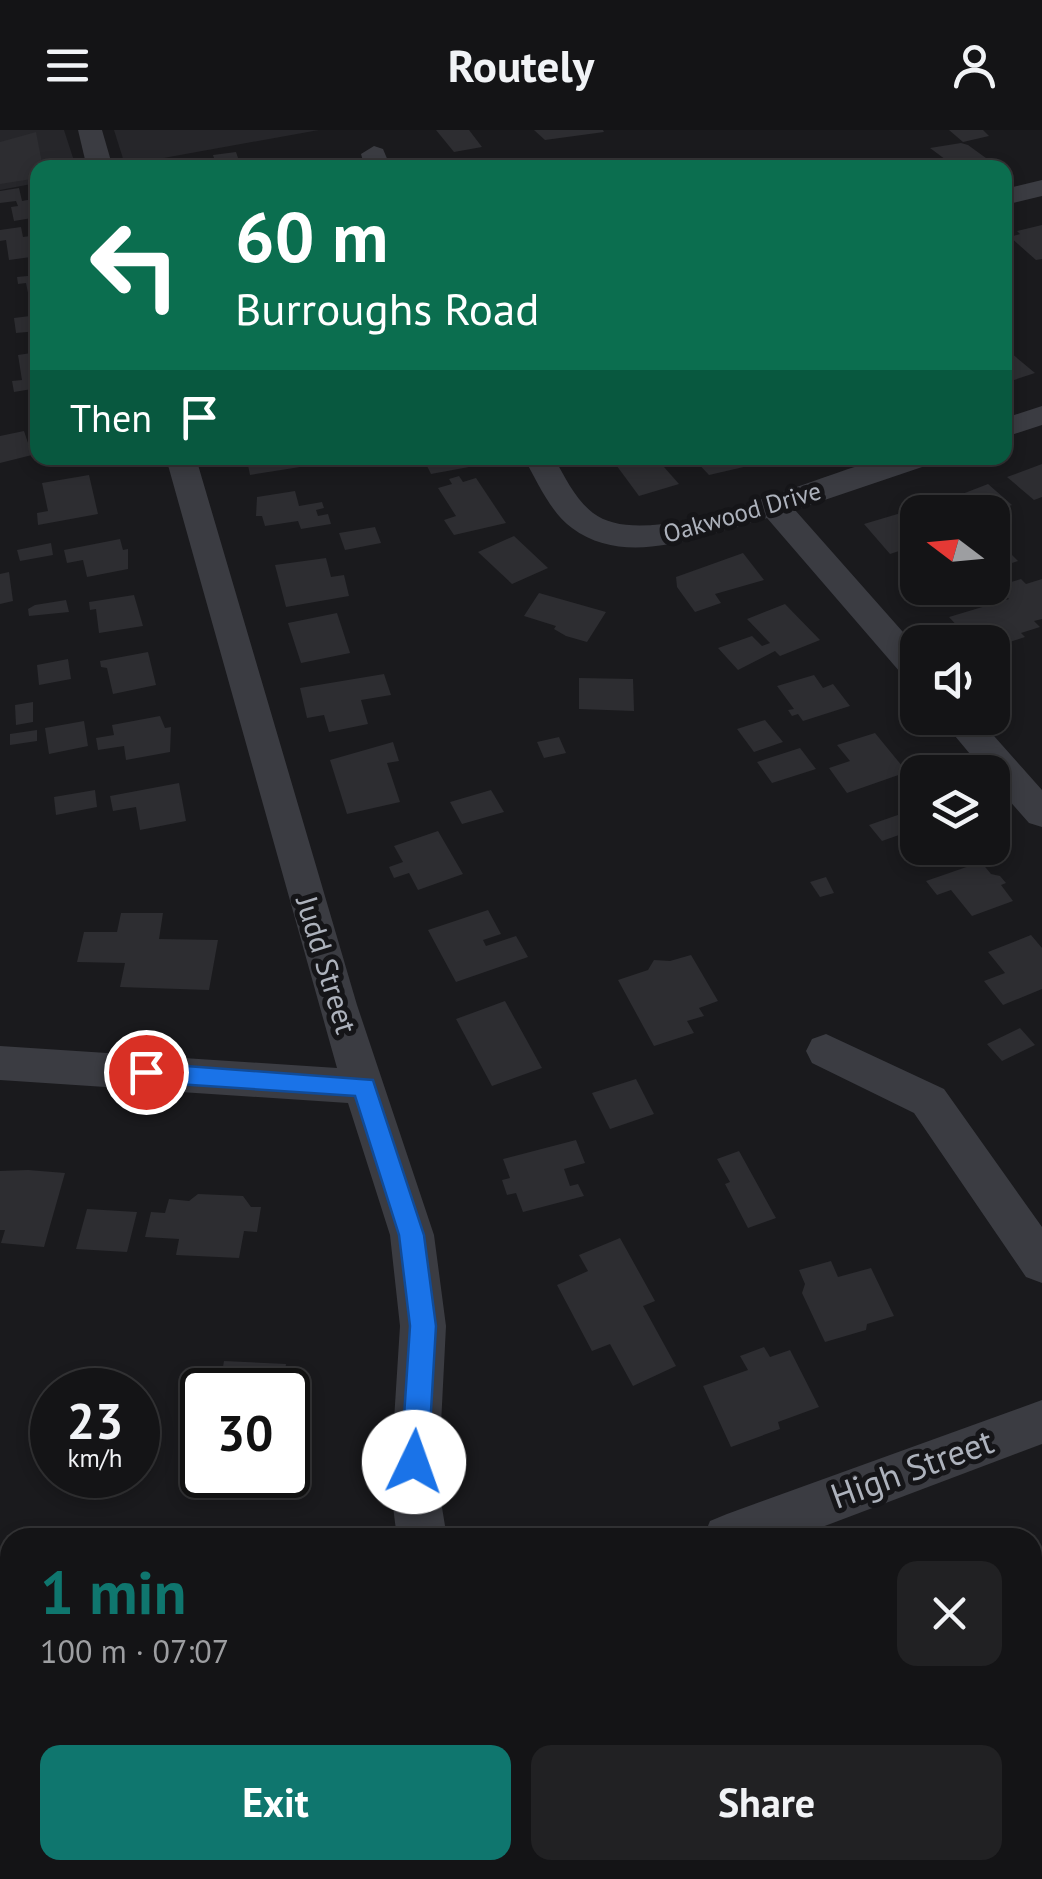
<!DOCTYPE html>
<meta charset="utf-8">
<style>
:root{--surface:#141416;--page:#212123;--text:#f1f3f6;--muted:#9d9ea1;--line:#333335;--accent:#0f766e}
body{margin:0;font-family:"PT Sans",sans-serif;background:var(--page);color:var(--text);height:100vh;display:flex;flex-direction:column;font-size:38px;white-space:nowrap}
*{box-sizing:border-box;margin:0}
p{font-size:32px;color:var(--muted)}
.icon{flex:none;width:55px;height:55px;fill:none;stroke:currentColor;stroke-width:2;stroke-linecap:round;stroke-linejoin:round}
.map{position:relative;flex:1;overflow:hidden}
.sheet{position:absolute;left:0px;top:1398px;width:1042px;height:352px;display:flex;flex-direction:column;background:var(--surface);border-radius:30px 30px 0 0;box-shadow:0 5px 15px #0003,0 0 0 2px var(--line)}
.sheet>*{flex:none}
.hud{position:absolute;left:30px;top:30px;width:982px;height:305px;border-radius:20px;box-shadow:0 5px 15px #0003,0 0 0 2px var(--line);background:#0b6e4f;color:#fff;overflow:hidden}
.needle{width:65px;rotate:286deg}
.buttons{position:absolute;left:900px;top:365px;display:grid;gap:20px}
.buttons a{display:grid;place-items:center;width:110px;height:110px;border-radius:20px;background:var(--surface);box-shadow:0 5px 15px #0003,0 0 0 2px var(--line);font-size:50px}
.speed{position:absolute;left:30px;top:1238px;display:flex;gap:20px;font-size:50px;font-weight:700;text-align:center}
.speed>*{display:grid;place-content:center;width:130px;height:130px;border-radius:50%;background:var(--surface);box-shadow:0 5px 15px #0003,0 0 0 2px var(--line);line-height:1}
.speed small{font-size:25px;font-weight:400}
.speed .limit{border:5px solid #111;border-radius:15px;background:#fff;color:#111}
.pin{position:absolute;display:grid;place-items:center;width:85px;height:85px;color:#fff;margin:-42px;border:5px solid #fff;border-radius:50%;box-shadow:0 2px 10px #0007}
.me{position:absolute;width:110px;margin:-55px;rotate:3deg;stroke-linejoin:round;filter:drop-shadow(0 0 8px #0008)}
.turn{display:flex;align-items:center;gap:35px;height:210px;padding:0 40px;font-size:45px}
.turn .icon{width:130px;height:130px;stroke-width:2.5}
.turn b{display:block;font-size:70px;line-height:85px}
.then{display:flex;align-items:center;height:95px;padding:0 40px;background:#0003;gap:20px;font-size:38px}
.round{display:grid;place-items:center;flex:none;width:105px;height:105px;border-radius:20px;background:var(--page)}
.overview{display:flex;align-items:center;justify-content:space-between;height:170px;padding:0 40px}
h1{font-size:60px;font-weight:700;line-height:75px;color:var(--accent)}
.primary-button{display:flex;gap:20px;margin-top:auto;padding:20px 40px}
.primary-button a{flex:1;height:115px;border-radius:20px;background:var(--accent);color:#fff;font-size:40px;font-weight:700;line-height:115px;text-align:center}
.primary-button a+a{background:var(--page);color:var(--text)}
header{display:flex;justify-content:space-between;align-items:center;height:130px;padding:0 40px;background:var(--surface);font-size:45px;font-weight:700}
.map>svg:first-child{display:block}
</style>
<header><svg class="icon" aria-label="menu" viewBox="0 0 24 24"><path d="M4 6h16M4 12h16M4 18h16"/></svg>Routely<svg class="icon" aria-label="person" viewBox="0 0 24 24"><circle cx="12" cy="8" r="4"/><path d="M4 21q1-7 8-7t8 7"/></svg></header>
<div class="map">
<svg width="1042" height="1749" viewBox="0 0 1042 1749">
<rect width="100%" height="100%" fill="#1a1a1d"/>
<!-- built -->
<g fill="#26262a">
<path d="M0 0H64L76 37 38 38 37 53 0 60Z"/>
<path d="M114 0H319L125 35Z"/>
</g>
<!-- building -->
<g fill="#2d2d31">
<path d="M436 0H469L482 17 454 22Z"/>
<path d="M534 0H603L604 2 545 10Z"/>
<path d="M949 0H983L989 6 963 12Z"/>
<path d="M36 2 43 38H38V48L0 54V12Z"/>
<path d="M961 13 968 15 990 31 957 38 930 18Z"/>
<path d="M236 22 240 34 217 37 213 25Z"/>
<path d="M19 58 22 71 38 68V87L14 91 11 77 18 76 16 71 0 73V61Z"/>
<path d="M1042 95V129L1036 130 1010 107 1020 104 1017 101Z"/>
<path d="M21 97 23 107 38 105V126L9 130 6 110 0 111V100Z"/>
<path d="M38 145V167L29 168 26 153 18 154 17 147Z"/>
<path d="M38 185V201L16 203 14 188Z"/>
<path d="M1005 218 1035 243 1005 253Z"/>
<path d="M38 222V258L14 262 12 251 22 250 18 225Z"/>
<path d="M24 301 32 325 0 333V306Z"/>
<path d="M246 328H297L300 337 250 345 248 335 242 336 239 329Z"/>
<path d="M423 328H464L469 337 431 344Z"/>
<path d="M611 328H656L679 354 639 366Z"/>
<path d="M693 328H756L761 333 709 345Z"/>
<path d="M1042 334V367L1034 370 1007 347Z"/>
<path d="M89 345 98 384 38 395 37 383 48 381 42 353Z"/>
<path d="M459 346 463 352 476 348 506 393 454 405 444 390 456 386 438 358 452 354 449 349Z"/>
<path d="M988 354 1012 375 1004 378 1009 382H950L939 373Z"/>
<path d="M295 361 299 376 322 372 324 378 316 380 318 386 328 384 331 394 301 399 298 391 265 396 262 386H256L257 367Z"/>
<path d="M911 380 918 386V433L908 418 890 424 864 394Z"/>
<path d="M375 397 381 413 345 420 339 403Z"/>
<path d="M514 406 548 438 512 454 478 422Z"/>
<path d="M120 409 123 420 128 419V439L87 447 83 430 67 433 64 420Z"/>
<path d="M999 412 1018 431 997 438 992 434V414Z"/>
<path d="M51 413 53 425 20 431 17 420Z"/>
<path d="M743 423 764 450 715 464 721 473 695 482 677 457 676 447Z"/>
<path d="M326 428 331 447 344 445 349 466 286 477 275 435Z"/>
<path d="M9 442 13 471 0 474V444Z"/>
<path d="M1021 449 1026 454 1042 449V489L1034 491 1040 497 1021 503 1025 507 992 518V512H972L949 487 1009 469 997 456Z"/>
<path d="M539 463 606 482 587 512 566 506 554 499 556 496 524 486Z"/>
<path d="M134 465 143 496 99 503 96 479 90 480 89 472Z"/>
<path d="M66 470 69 482 29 486 28 479 35 475Z"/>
<path d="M785 474 820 510 780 526 775 521 738 540 718 518 752 506 762 516 770 513 747 489Z"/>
<path d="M337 483 350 523 301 533 288 493Z"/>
<path d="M148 522 156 555 113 564 107 538 101 537 100 531Z"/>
<path d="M68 529 71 549 39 555 37 535Z"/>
<path d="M384 544 391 565 361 570 368 594 329 602 324 585 307 588 300 558Z"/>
<path d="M814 545 823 558 833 554 850 576 803 591 798 584 792 586 788 580 794 579 777 556Z"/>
<path d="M579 548 633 549 634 581 579 579Z"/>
<path d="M33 572V592L16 595 15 575Z"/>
<path d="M160 586 165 598 171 597 170 622 126 630 124 616 98 620 96 608 114 605 112 595Z"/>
<path d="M765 590 783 612 754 622 737 599Z"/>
<path d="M84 591 88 616 49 624 45 598Z"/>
<path d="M37 600V611L10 615V604Z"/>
<path d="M875 603 907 642 847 663 829 638 850 631 837 615Z"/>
<path d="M559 607 566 623 544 628 537 612Z"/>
<path d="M393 612 399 631 387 633 400 672 347 684 330 630Z"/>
<path d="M800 618 816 639 772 653 757 632Z"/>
<path d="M179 653 186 691 140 700 136 677 113 681 110 666Z"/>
<path d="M95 660 97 677 56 685 54 667Z"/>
<path d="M491 660 504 682 462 694 450 672Z"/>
<path d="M918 678V718H945L918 728 899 705 882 711 869 695Z"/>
<path d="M438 701 463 744 418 760 409 743 394 748 389 737 403 732 394 716Z"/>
<path d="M981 732 991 744 1000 746 1006 753 1001 755 1013 771 972 786 951 760 937 765 926 751Z"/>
<path d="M826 747 834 763 820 767 810 752Z"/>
<path d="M488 780 501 804 483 810 486 816 516 806 528 827 456 852 428 800Z"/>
<path d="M121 783H163L159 809 218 810 209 860 120 857 125 833 77 832 84 802H117Z"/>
<path d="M1031 805 1042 818V859L1003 875 984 851 1005 843 988 822Z"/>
<path d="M691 825 718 871 699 878 704 886 687 891 694 903 654 916 618 850 648 840 654 830 670 831Z"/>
<path d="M505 871 542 938 492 956 456 889Z"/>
<path d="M1020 898 1035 915 1002 931 987 914Z"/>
<path d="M636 949 654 984 610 999 592 963Z"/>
<path d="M576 1010 585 1033 564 1039 570 1056 578 1054 584 1066 523 1082 516 1063 507 1065 502 1050 510 1048 503 1029Z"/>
<path d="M739 1021 776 1088 748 1098 725 1054 730 1052 717 1029Z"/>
<path d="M28 1040 65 1043 44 1117 1 1113 5 1100H0V1041Z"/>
<path d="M198 1064 243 1066 251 1077H261L257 1102 244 1101 239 1128 176 1125 179 1109 145 1107 151 1082 165 1083 169 1069 189 1071Z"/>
<path d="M87 1079 137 1082 127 1122 76 1119Z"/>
<path d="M620 1108 655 1171 643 1176 676 1236 633 1256 610 1214 592 1221 557 1155 588 1141 579 1125Z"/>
<path d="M831 1131 838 1147 871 1138 894 1186 867 1194 866 1200 825 1212 802 1163 805 1154 799 1140Z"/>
<path d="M764 1217 770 1227 790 1220 819 1277 778 1292 780 1299 731 1317 703 1256 748 1240 740 1226Z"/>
<path d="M224 1231 286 1234 283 1260H219Z"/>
<path d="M205 1345H261L259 1356 208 1354Z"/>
<path d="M1042 1438V1533L1032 1515V1442Z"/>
<path d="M78 1740H113L124 1745 131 1740 153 1749H74Z"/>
</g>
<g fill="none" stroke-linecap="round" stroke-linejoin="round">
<!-- street -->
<g fill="#3b3c42" fill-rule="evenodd">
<path d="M78 0H102L113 38H87Z"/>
<path d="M374 16 383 19 391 38H365L361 24Z"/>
<path d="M1042 50V66L1005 75V59Z"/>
<path d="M1042 276V295L1005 307V288Z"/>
<path d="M166 328H196L357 875 434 1105 446 1196 438 1353 447 1408H397L390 1353 400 1196 390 1105 348 973 0 950V916L337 938Z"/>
<path d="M524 328H554C565 347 575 369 593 383 650 427 820 342 886 328 900 325 917 328 932 328L928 335 795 380 918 519V553L906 549 767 388C708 403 628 440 572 398 550 382 537 351 524 328Z"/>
<path d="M940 588H978L1042 660V697L1029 693 992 651V642H985Z"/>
<path d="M826 904 944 959 1042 1097V1153L1026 1147 914 983 812 933 806 921 812 909Z"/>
<path d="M1042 1270V1314L793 1408H703L710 1391 727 1384Z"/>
<path d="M477 1740H533L535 1749H479Z"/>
</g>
</g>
<!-- route -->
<path fill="#1a73e8" stroke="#114b97" stroke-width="2.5" d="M146 933 373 950 424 1105 436 1196 428 1332 424 1341 414 1345 405 1341 401 1332 410 1196 399 1105 355 966 146 952 137 949 134 942 137 936Z"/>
<g text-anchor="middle" stroke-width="10" stroke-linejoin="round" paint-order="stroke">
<!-- far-street labels -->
<g font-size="25" fill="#adb2bc" stroke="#151518">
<text transform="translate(742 382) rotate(-16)" y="9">Oakwood Drive</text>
</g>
<!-- street labels -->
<g font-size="30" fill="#adb2bc" stroke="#151518">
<text transform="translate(326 835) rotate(73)" y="10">Judd Street</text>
</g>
<!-- near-street labels -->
<g font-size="35" fill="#adb2bc" stroke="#151518">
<text transform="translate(912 1339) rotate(-20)" y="12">High Street</text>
</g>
</g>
</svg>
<div class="buttons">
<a><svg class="needle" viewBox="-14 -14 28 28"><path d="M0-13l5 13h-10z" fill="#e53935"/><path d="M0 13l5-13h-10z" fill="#9d9ea1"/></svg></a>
<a><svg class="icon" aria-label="sound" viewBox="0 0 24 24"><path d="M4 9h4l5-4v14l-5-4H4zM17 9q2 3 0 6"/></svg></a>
<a><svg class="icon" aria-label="layers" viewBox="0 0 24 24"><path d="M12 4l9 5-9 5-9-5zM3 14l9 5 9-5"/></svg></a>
</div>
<div class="speed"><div>23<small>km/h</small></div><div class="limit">30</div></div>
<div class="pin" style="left:146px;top:942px;background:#d93025"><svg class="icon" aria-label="arrive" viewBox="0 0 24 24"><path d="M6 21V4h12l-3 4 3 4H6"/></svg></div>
<svg class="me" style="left:414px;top:1332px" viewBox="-20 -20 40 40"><circle r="19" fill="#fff"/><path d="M0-13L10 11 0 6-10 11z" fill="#1a73e8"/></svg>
<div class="hud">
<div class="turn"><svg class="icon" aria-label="left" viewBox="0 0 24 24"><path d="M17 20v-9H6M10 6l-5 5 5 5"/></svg><div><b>60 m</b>Burroughs Road</div></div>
<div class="then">Then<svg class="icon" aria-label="arrive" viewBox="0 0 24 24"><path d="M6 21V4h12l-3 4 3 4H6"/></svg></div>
</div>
<section class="sheet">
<div class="overview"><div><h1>1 min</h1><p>100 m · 07:07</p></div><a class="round"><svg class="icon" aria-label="close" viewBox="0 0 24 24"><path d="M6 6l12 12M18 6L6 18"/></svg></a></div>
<div class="primary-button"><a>Exit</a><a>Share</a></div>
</section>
</div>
